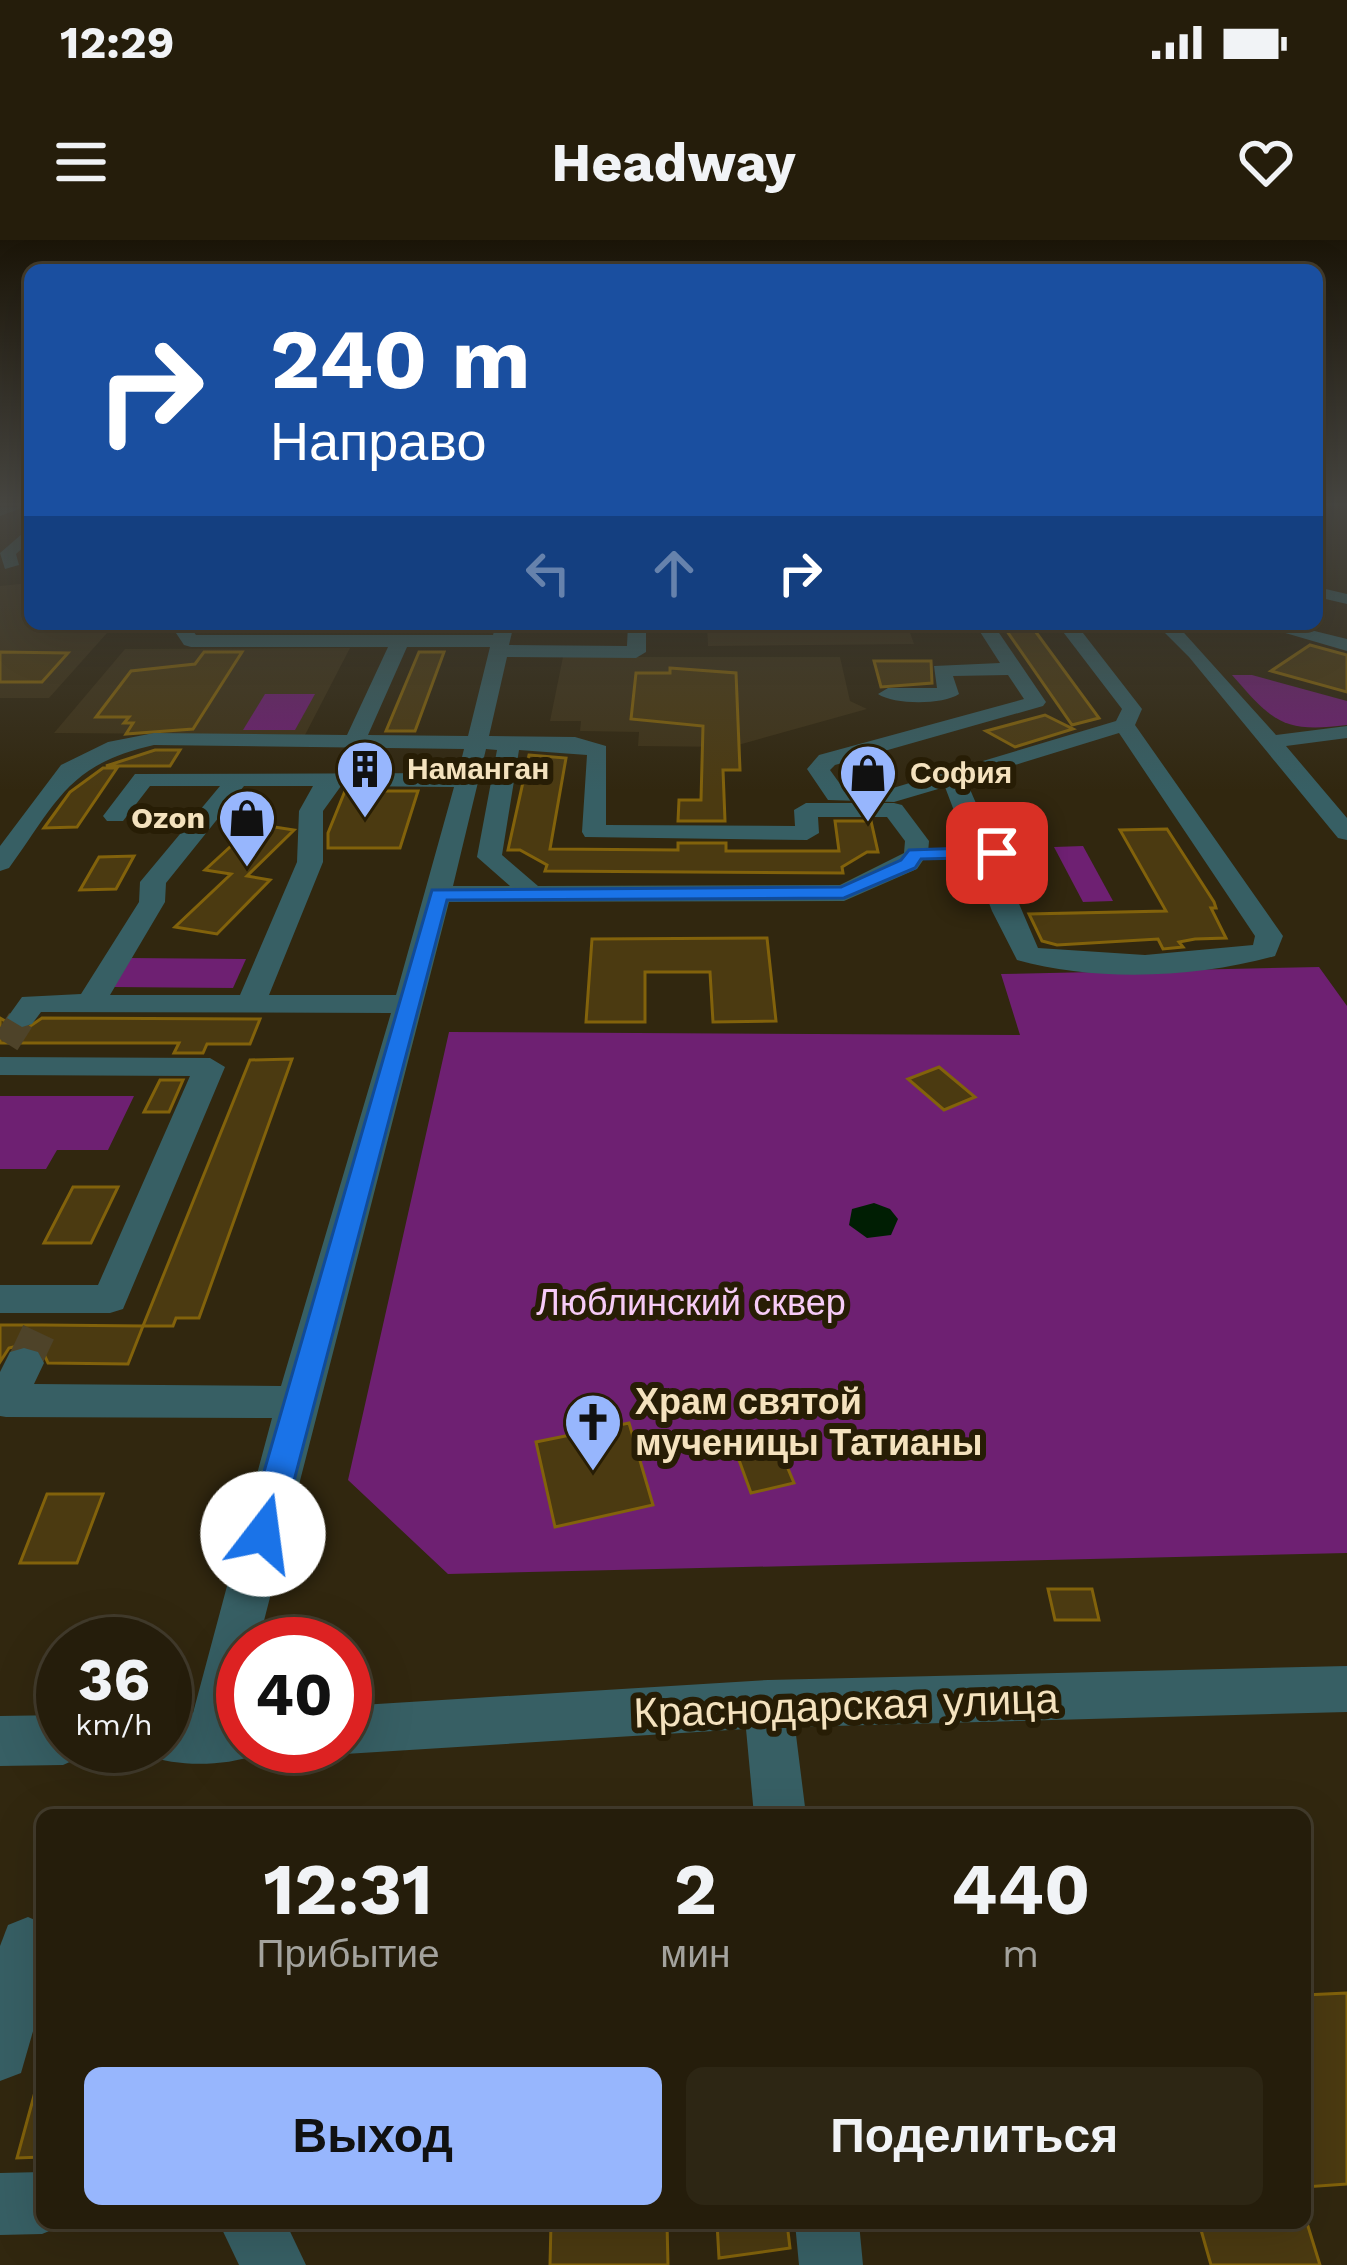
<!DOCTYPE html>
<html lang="ru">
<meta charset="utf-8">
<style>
:root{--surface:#251d0b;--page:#2d2614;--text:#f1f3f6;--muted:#a3a29d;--line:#423b2c;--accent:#97b6fd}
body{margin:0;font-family:"Work Sans",sans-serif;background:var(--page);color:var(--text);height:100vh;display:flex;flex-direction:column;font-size:45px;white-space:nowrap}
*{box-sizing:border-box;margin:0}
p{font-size:39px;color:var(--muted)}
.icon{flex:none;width:66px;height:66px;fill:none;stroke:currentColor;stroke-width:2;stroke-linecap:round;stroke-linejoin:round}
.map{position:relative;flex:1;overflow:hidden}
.sheet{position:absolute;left:36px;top:1569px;width:1275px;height:420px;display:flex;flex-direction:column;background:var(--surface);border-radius:18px;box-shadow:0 12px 48px #0002,0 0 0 3px var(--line)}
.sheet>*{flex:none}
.top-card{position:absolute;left:24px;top:24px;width:1299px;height:366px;border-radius:18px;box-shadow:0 12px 48px #0002,0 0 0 3px var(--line);background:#1a4fa0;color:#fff;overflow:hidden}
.speed{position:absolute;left:36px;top:1377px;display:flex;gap:24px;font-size:60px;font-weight:700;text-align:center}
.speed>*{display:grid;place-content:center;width:156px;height:156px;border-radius:50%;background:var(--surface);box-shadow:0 12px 48px #0002,0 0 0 3px var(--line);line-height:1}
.speed small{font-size:30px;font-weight:400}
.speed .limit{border:18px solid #d22;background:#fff;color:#111}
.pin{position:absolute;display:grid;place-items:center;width:102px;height:102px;color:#fff;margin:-51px;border-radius:24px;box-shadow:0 6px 18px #0006}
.me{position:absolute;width:132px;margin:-66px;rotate:15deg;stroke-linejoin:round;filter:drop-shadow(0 0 9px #0008)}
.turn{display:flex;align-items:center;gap:42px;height:252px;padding:0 48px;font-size:54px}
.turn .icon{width:156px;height:156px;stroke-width:2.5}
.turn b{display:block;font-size:84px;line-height:102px}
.lanes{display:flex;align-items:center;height:114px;padding:0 48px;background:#0003;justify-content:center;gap:60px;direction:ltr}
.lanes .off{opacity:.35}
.eta{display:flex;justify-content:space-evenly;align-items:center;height:204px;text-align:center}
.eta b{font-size:72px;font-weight:700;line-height:84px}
.action{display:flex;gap:24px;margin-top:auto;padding:24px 48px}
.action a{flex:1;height:138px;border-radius:18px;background:var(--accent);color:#111;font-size:48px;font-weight:700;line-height:138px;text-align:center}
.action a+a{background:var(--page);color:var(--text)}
.status{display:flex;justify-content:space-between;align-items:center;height:84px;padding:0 60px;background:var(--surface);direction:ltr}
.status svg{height:33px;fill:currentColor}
header{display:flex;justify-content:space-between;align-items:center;height:156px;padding:0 48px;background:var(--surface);font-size:54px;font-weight:700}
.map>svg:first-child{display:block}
</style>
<div class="status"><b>12:29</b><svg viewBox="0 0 49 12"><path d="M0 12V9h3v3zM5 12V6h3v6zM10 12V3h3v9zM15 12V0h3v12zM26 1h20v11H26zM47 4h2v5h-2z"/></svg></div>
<header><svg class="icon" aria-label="menu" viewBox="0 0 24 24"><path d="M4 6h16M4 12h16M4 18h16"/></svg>Headway<svg class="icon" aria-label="heart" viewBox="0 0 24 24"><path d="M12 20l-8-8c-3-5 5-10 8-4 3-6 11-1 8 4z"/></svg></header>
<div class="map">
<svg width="1347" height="2025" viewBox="0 0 1347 2025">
<rect width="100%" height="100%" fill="#31270f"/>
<!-- built -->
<g fill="#3f3317">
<path d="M30 343V384H115L49 458H0V346Z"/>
<path d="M707 384H907L914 404 708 406Z"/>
<path d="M350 408 305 495 54 493 125 409Z"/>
<path d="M563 417H840L850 461 867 469 731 507 638 506 639 492 580 491 581 481H550Z"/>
</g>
<!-- green -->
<g fill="#6e2072">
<path d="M1232 435H1252L1347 461V485C1283 493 1273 482 1232 435Z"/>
<path d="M265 454H315L295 490H243Z"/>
<path d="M1083 606 1113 661 1083 662 1054 607Z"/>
<path d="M130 718 246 719 233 748 114 747Z"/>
<path d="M1319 727 1347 766V1313L448 1334 348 1240 449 792 1020 795 1001 734Z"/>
<path d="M0 856H134L108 910H57L46 929H0Z"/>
</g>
<!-- water -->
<path fill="#001e03" d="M874 963 890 969 898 979 891 995 867 998 849 985 852 969Z"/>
<!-- building -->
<g fill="#4b3a11" stroke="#82620b" stroke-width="3">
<path d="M1002 384H1030L1099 478 1072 485Z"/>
<path d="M1310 405 1347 415V452L1271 431Z"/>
<path d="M0 412 68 413 42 442H0Z"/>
<path d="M204 412H242L193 489 126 494 133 483H124L129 477H96L131 431 195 424Z"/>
<path d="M419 412H444L415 491H386Z"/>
<path d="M874 421H931L932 443 881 447Z"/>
<path d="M670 428 736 433 740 530H723L725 581H678L679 560H701L703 486 631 479 636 433H670Z"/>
<path d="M1045 475 1073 489 1015 507 986 491Z"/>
<path d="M155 510H180L170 526H106Z"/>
<path d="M529 515 566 518 550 609 678 610V603H726V611H839L835 581H871L878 612H867L842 627 843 633 545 631 547 625 520 610H508Z"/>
<path d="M103 528H117L77 587 44 588 70 552Z"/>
<path d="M345 551H418L400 608H328V593Z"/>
<path d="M255 584 294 590 247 636 270 640 217 694 175 687 231 634 205 630Z"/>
<path d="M1167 589 1214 662 1216 668H1211L1226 698 1195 699 1179 702 1183 707 1163 709 1158 699 1057 705 1042 701 1029 674 1166 671 1120 590Z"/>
<path d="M134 616 116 649 80 650 99 617Z"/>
<path d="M767 698 776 781 713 782 710 732H645V782H586L592 699Z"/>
<path d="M0 778 23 791 42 778 260 779 250 804H207L203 813H174L179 803H0Z"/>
<path d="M292 819 199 1078H176L173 1086H143L250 820Z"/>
<path d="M939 827 975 857 944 870 908 839Z"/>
<path d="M160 840H183L169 872H144Z"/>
<path d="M73 947H118L91 1003H44Z"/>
<path d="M0 1085H42L143 1086 128 1124 48 1123 42 1110 25 1104 9 1108 0 1122Z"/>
<path d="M629 1183 653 1265 555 1287 536 1202Z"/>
<path d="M776 1200 794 1243 751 1253 735 1209Z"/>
<path d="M47 1254H103L77 1323H20Z"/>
<path d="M1048 1349H1092L1099 1380H1055Z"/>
<path d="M1347 1753V1944L1305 1947V1755Z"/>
<path d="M35 1852 42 1853V1917L17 1918Z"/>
<path d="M551 1983H667L668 2025H550Z"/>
<path d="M717 1983H787L790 2008 719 2018Z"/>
<path d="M1199 1983H1307L1320 2025H1211Z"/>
</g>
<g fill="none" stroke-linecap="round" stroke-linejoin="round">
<!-- minor-tunnel-far1 -->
<path stroke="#4e4329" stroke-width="27" stroke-dasharray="27 14" stroke-linecap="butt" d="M6 803 22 778"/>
<!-- minor-tunnel -->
<path stroke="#4e4329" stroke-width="34" stroke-dasharray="34 18" stroke-linecap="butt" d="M24 1123 42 1085"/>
<!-- minor -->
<g fill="#375f64" fill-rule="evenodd">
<path d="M0 267H24L0 276Z"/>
<path d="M30 287V301L16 314 19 325 5 329 0 313Z"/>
<path d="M1317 347 1347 354V364L1317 357Z"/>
<path d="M170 384H188L196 395H493L496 384H514L509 405 627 406 628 384H646V412L636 418 507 417 489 496 575 497 606 506V585L795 586 794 570 806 563H894L902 565 929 601 928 613 917 629 844 661 449 662 258 1404H243V1506H264L261 1513C229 1526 179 1528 147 1515L144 1506H165V1473H193L272 1178 6 1177 0 1176V1132L10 1112 24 1108 38 1112 44 1123 34 1144 281 1146 391 773 41 772 32 784 22 787 7 778 22 757 81 754 139 662 140 642 220 546H150L123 581H107L103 576 135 534 458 533 464 509 154 505C68 524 57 562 9 628L0 631V606L61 525 108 502 154 493 347 495 388 407H191L184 405ZM407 407H490L468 496 368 495ZM486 509 497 510 477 617 510 646H453ZM519 510 587 515 582 592 585 597 807 600 819 593 818 577H887L905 601 904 613 840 645 538 646 502 615ZM244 546H313L299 571 297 622 240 755H110L165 662 166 643ZM341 546 454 547 396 755H269L323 622V571Z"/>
<path d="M975 384H993L1046 462 1043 466 835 525 830 530 843 548H893L1116 481 1122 469 1057 384H1076L1142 469 1135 485 1283 696 1275 716C1197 738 1095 742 1017 720L992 671 945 547 894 562 828 560 807 529 819 515 1024 459 1008 435 953 436 959 454C943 465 894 465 878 454L888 448H937L934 426 1000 423ZM1119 493 1255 696 1253 705 1145 715 1038 708 966 540Z"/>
<path d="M1156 384H1176L1276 495 1347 486V498L1286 506 1347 578V600L1338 598 1189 417Z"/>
<path d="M1255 384H1286L1347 399V411Z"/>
<path d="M0 817 210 818 225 827 123 1069 110 1073H0V1045H98L190 836 0 835Z"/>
<path d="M1347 1426V1472L795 1487 806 1575H754L746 1489 345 1514 327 1506H345V1466L768 1440Z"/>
<path d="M63 1475V1506H85L81 1517 63 1525 0 1526V1476Z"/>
<path d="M28 1677 42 1683V1760L21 1833 0 1841V1706L8 1685Z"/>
<path d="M42 1932V1983L64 1985 42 1994 0 1995V1933Z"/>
<path d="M219 1983H286L306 2025H239Z"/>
<path d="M795 1983H859L863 2025H799Z"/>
</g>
</g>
<!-- sky -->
<linearGradient id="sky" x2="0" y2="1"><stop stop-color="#1b1508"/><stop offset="0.48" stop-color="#484742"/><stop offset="1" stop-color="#484742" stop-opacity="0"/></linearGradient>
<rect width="1347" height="551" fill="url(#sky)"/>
<!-- route -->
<path fill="#1a73e8" stroke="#114b97" stroke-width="3" d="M997 607 1004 609V617L921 619 915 628 844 658 447 660 280 1294 275 1304 263 1309 251 1304 246 1294 432 650 841 647 901 620 909 610Z"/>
<!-- icons -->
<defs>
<symbol id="building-pin" viewBox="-11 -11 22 30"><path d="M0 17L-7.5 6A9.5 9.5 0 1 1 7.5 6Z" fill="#97b6fd" stroke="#271d05"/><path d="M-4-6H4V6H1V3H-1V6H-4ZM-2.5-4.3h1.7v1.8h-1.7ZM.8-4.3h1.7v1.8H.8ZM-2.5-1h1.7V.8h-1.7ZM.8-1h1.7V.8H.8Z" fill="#111"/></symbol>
<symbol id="shop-pin" viewBox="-11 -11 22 30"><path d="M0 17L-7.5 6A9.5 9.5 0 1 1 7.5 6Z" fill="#97b6fd" stroke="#271d05"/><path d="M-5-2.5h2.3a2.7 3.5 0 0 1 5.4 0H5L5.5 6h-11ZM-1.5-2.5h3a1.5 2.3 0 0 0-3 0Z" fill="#111"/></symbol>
<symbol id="church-pin" viewBox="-11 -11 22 30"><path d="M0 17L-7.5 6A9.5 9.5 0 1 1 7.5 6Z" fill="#97b6fd" stroke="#271d05"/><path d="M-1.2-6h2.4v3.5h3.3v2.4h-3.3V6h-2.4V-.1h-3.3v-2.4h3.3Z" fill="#111"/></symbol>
</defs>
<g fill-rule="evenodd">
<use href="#building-pin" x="332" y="496" width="66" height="90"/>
<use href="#shop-pin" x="835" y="500" width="66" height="90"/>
<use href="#shop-pin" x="214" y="545" width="66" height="90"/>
<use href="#church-pin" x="560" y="1149" width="66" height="90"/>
</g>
<g text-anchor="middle" stroke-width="12" stroke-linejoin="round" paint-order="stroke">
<!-- far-poi labels -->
<g font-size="30" font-weight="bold" fill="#f4e2be" stroke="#271d05" text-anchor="start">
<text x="407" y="539">Наманган</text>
<text x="910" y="543">София</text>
<text x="205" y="588" text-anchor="end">Ozon</text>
</g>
<!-- park labels -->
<g font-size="36" fill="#f7cbf7" stroke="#271d05">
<text x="691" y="1075">Люблинский сквер</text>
</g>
<!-- poi labels -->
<g font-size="36" font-weight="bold" fill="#f4e2be" stroke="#271d05" text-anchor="start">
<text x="635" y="1174">Храм святой<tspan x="635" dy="41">мученицы Татианы</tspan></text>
</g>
<!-- near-street labels -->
<g font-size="42" fill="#f4e2be" stroke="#271d05">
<text transform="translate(846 1465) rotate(-2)" y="15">Краснодарская улица</text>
</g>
</g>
</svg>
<div class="speed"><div>36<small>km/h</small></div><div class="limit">40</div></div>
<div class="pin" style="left:997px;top:613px;background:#d93025"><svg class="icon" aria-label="arrive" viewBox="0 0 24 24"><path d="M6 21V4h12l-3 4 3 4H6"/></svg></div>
<svg class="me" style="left:263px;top:1294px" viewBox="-20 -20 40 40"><circle r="19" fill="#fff"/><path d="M0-13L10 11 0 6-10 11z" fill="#1a73e8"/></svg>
<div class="top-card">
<div class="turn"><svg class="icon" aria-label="right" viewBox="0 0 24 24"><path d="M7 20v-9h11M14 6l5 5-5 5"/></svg><div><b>240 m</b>Направо</div></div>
<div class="lanes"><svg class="icon off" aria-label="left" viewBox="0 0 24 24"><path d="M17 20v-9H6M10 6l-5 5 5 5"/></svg><svg class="icon off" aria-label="ahead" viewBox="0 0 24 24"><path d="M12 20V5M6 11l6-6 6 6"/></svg><svg class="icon" aria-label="right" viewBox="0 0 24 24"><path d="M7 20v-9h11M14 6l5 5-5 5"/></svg></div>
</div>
<section class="sheet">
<div class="eta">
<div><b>12:31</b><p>Прибытие</p></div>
<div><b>2</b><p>мин</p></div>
<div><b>440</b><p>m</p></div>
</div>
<div class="action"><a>Выход</a><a>Поделиться</a></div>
</section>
</div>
